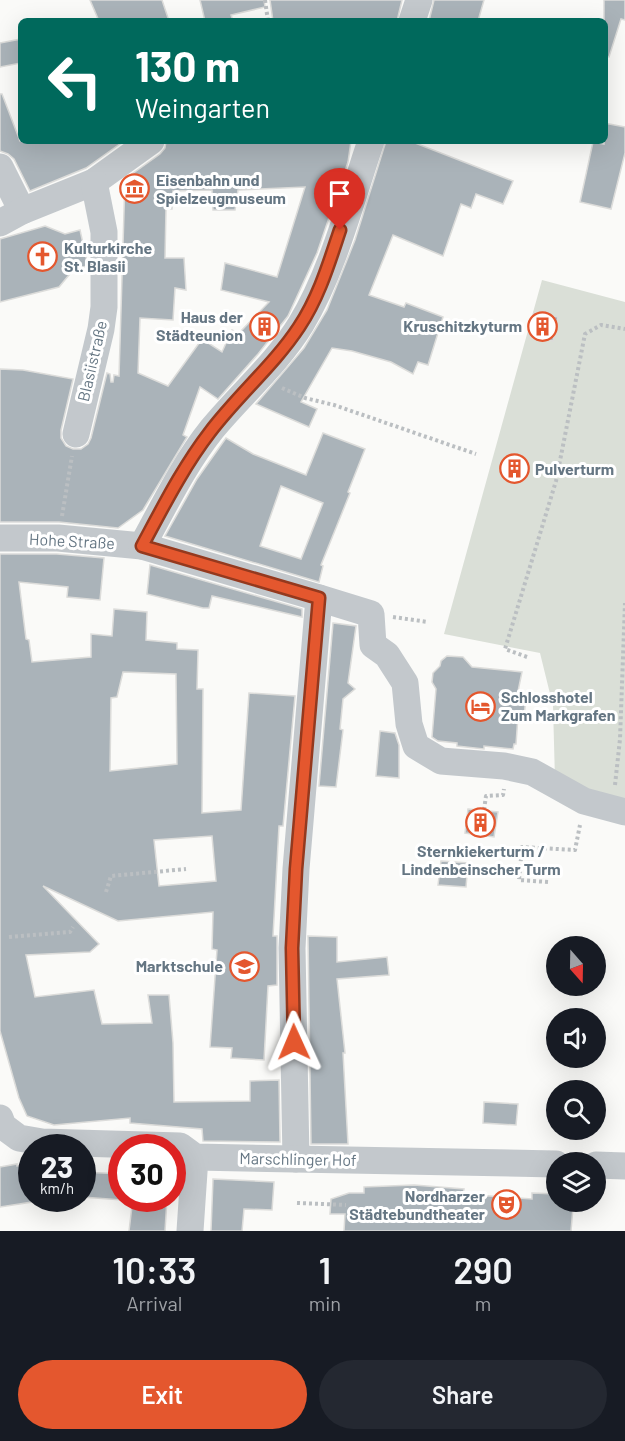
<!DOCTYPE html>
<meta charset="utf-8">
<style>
:root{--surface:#171b24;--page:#242831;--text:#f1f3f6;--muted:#9ea1a6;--accent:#e4572e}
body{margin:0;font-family:Barlow,sans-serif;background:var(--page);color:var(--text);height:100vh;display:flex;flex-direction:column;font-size:22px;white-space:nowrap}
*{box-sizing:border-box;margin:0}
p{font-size:20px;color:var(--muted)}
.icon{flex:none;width:33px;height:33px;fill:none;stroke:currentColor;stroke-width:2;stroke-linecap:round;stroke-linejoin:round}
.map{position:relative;height:1231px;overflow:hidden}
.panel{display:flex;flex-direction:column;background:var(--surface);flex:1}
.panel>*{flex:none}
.top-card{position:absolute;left:18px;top:18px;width:590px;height:126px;border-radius:9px;box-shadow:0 6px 24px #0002;background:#00695c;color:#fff;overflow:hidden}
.needle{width:39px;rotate:160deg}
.buttons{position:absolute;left:546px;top:936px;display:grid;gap:12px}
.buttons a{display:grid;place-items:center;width:60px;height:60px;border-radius:50%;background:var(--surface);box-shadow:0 6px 24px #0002;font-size:30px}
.speed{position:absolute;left:18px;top:1134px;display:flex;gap:12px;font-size:30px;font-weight:700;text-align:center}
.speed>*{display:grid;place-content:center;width:78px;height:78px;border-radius:50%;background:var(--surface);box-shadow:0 6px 24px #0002;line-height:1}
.speed small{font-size:15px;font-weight:400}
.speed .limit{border:9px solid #d22;background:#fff;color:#111}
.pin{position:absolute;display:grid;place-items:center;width:51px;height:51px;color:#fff;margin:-62px -26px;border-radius:50% 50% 50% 0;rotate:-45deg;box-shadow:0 0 6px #0007}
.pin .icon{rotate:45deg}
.me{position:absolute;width:66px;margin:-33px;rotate:359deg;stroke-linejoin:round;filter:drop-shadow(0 0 4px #0008)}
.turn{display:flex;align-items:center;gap:21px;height:126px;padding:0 18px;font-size:27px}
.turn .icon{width:78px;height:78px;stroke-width:2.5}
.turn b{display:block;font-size:42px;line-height:51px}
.eta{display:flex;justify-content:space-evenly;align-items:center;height:102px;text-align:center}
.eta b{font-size:36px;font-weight:600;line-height:42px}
.cta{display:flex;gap:12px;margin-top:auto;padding:12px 18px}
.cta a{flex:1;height:69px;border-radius:36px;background:var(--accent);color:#fff;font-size:24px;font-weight:600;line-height:69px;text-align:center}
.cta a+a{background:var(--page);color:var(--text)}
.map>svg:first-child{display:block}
</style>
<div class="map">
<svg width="625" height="1231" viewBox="0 0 625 1231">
<rect width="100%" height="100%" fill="#fafaf8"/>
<!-- green -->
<path fill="#dadfd7" d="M542 280 625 302V805L555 780 553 706 540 653 444 634Z"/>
<!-- building -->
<g fill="#aab3b9" stroke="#dcdcda" stroke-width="1.5" fill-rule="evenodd">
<path d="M90 0H162L169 21H99Z"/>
<path d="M200 0H264L265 7 231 15 233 21H205Z"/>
<path d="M270 0H402L397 21H273Z"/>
<path d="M434 0H484L478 21H429Z"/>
<path d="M604 0H625V20L621 19 609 57 604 56Z"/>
<path d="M21 39V63L0 67V43Z"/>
<path d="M0 94H2L20 141H124L86 168 30 191 14 159 8 154 0 151Z"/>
<path d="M604 123 625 127V153L611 209 580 202 593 142 604 144Z"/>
<path d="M166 141H351L348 162 317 253 288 316 258 354 218 399 200 387 183 435 187 437 143 510 118 528 59 522H0V369L23 370 73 379 61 430V438L66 446 73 449H81L88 444 91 438 107 373 110 374 111 382H113L114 375 119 376 125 179 160 154 165 148ZM305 187 277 277 225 263 221 290 269 302 239 333 232 330 222 352 202 339 168 386 138 373 140 318 173 320 175 288 186 290 184 258H165L166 209H172L173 191 212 190 213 210H235L238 190Z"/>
<path d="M386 141H410L513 181 503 204 476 194 471 208 461 204 443 256 393 235 369 295 404 307 406 303 443 317 428 365 418 362 413 374 391 362 352 351 332 348 301 402 317 409 309 427 256 404 304 348 327 310 355 240Z"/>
<path d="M45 226 65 234 80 230 88 266 74 269 59 287 0 302V239Z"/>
<path d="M534 312 558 317 553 341 529 335Z"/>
<path d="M323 433 365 449 348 492 350 493 321 565 323 566 319 582 165 536 197 479 226 438 253 454 306 475ZM281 486 323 503 301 559 260 546Z"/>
<path d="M507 457 525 460 521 480 503 477Z"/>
<path d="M0 554H57L104 558 100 600 67 597 68 587 19 582 26 639 29 640 32 662 91 657V634L112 636 114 609 147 612 146 640 177 643V649L198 650 197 689H203L202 813 241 810 249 693 295 696 283 826H279L273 936H277V985L268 986 264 1060 231 1058 232 1048 210 1047 217 950 212 949 213 912 118 921 43 886 99 944 90 952 26 955 35 997 94 990 102 1024 152 1023 148 995H169L173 1043 174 1102 250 1101V1081L279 1080 280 1142 203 1141 202 1129 130 1123V1118L54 1125 27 1116 19 1098 0 1031ZM123 672 176 674 177 764 110 771 111 698 117 697ZM212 836 216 881 159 886 154 840Z"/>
<path d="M150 565 302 609V617L212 596 209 608H203L147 594Z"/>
<path d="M333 623 356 626 348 683 355 689 343 699 340 729 343 730 336 787 319 786Z"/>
<path d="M447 656 463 657 472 667 522 672 517 696 526 697 524 717 518 716 516 744H514L513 749 484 746V749L457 746V743L438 741 432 737 436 689 432 682 433 673 440 666 441 661Z"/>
<path d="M380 731 395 733 399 745V778L376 776Z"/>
<path d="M468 809 498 812 494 837 465 833Z"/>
<path d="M441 861 468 863 466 887 438 885Z"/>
<path d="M308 936 337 937V962L387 957 389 975 337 979 345 1053H343L348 1144H311Z"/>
<path d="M484 1102 518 1104 516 1125 483 1123Z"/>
<path d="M17 1164V1166L32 1164V1202L0 1207V1167Z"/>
<path d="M82 1172 122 1174V1200L82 1197Z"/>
<path d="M213 1179 274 1182 272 1210 244 1209 242 1231H211Z"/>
<path d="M414 1185 464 1189 463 1194 532 1199V1193L556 1194V1202H561L560 1206 573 1207 571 1231H344L345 1214H330L331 1199 349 1193H364V1187Z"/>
<path d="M133 1198H167L165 1231H129Z"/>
</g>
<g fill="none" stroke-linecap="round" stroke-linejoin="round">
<!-- path -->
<g stroke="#bbbfc2" stroke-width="4" stroke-dasharray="3 3" stroke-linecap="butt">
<path d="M265 0 268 21"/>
<path d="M282 388 305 398 334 405 476 454"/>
<path d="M62 516 72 456"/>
<path d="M393 617 428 622"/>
<path d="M527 657 505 649 556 481 585 334 601 325 625 329"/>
<path d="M615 785 620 739 625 603"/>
<path d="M484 810 486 796 503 795 504 789"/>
<path d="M548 882 519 880 522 847 575 850 580 825"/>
<path d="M106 892 111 876 186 869"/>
<path d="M9 937 70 932 73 927"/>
<path d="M297 1203 346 1205"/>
</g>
<!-- minor -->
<g stroke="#c3c8cc" stroke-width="27">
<path d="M412 21 419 0"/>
<path d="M0 167 22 211"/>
<path d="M0 223 22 211 94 182 151 141"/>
<path d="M76 434 101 329 104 307V232L94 182"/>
<path d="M0 538H58L142 546C164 506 184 464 212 429 241 394 278 362 301 324 333 271 351 200 371 141"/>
<path d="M142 546 319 598 296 869 292 948 296 1159"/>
<path d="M319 598 371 614 373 645 387 655 405 683 409 724 416 746 441 761 504 766 532 772 584 801 625 812"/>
<path d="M0 1118 3 1126 19 1138 42 1142 180 1146 195 1157 556 1164"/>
<path d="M596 1165 625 1166"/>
<path d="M190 1231 195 1157"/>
</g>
</g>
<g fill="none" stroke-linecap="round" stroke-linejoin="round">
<defs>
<path id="route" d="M294 1042 292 948 296 869 319 598 142 546C163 507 183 467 210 432 238 395 274 365 299 327 319 297 329 263 340 230"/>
</defs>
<!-- route casing -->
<use href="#route" stroke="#94391e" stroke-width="15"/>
<!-- route -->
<use href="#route" stroke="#e4572e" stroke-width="10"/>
</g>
<!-- icons -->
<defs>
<symbol id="museum-ring" viewBox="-11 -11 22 22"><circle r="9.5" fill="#fff" stroke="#e4572e" stroke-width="1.5"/><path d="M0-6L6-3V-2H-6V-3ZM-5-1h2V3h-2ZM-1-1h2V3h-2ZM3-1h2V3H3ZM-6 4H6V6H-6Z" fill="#e4572e"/></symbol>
<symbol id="church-ring" viewBox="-11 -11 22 22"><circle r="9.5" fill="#fff" stroke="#e4572e" stroke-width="1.5"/><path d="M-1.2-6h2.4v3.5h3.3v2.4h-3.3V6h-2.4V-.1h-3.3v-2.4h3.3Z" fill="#e4572e"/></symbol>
<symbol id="building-ring" viewBox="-11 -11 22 22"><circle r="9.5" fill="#fff" stroke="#e4572e" stroke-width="1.5"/><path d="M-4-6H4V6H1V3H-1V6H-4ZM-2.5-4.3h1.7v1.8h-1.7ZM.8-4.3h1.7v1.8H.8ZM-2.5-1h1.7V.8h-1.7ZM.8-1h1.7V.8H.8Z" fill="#e4572e"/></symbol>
<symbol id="hotel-ring" viewBox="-11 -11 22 22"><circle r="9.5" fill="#fff" stroke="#e4572e" stroke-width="1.5"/><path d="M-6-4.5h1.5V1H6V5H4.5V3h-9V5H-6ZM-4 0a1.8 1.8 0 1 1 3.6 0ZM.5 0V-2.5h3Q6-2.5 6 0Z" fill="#e4572e"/></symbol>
<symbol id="school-ring" viewBox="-11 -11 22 22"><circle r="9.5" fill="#fff" stroke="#e4572e" stroke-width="1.5"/><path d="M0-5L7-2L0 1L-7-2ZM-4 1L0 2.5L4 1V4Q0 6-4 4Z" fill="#e4572e"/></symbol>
<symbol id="theatre-ring" viewBox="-11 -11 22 22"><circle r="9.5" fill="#fff" stroke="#e4572e" stroke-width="1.5"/><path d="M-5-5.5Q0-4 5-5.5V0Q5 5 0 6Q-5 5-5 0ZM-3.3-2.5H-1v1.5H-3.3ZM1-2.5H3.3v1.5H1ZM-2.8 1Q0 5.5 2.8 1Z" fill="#e4572e"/></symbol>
</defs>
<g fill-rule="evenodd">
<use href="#museum-ring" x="118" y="172" width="33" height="33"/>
<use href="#church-ring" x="26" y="240" width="33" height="33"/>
<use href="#building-ring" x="248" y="310" width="33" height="33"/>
<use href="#building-ring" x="526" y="310" width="33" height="33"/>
<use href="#building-ring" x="498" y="452" width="33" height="33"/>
<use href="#hotel-ring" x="464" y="690" width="33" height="33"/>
<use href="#building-ring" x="464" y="806" width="33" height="33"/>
<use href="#school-ring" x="228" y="950" width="33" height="33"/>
<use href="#theatre-ring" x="490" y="1188" width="33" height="33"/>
</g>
<g text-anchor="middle" stroke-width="6" stroke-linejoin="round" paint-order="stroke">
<!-- poi labels -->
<g font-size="16" font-weight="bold" fill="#657683" stroke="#fff" text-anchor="start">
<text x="156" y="186">Eisenbahn und<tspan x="156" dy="18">Spielzeugmuseum</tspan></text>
<text x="64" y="254">Kulturkirche<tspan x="64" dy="18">St. Blasii</tspan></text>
<text x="243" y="323" text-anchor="end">Haus der<tspan x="243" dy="18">Städteunion</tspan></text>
<text x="522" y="332" text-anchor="end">Kruschitzkyturm</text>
<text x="535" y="475">Pulverturm</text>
<text x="501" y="703">Schlosshotel<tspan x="501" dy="18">Zum Markgrafen</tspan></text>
<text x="481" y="857" text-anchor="middle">Sternkiekerturm /<tspan x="481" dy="18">Lindenbeinscher Turm</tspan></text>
<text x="223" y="972" text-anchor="end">Marktschule</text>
<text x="485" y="1202" text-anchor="end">Nordharzer<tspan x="485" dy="18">Städtebundtheater</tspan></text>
</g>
<!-- street labels -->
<g font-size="16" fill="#657683" stroke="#fff">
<text transform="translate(92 361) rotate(-77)" y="6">Blasiistraße</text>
<text transform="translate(72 541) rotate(3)" y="6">Hohe Straße</text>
<text transform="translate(298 1159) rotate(1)" y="6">Marschlinger Hof</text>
</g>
</g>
</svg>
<div class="buttons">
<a><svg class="needle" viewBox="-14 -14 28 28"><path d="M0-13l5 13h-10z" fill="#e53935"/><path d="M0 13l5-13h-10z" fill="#9ea1a6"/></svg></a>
<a><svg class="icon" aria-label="sound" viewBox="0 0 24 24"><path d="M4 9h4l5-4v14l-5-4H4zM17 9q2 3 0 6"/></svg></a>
<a><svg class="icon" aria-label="search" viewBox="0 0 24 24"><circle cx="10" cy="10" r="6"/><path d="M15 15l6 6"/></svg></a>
<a><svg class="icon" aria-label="layers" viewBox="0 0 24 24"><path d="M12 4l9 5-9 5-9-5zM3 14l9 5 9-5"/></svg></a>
</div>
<div class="speed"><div>23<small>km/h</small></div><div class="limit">30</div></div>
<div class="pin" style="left:340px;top:230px;background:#d93025"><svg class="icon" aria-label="arrive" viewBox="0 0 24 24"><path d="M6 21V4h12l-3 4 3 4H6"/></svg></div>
<svg class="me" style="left:294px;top:1042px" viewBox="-20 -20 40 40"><path d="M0-17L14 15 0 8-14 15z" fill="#e4572e" stroke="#fff" stroke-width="4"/></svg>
<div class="top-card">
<div class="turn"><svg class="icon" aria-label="left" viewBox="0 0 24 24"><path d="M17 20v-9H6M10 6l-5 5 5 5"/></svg><div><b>130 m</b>Weingarten</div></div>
</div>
</div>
<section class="panel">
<div class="eta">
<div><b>10:33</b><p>Arrival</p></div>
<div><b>1</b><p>min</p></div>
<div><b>290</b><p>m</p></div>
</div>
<div class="cta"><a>Exit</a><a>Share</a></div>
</section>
